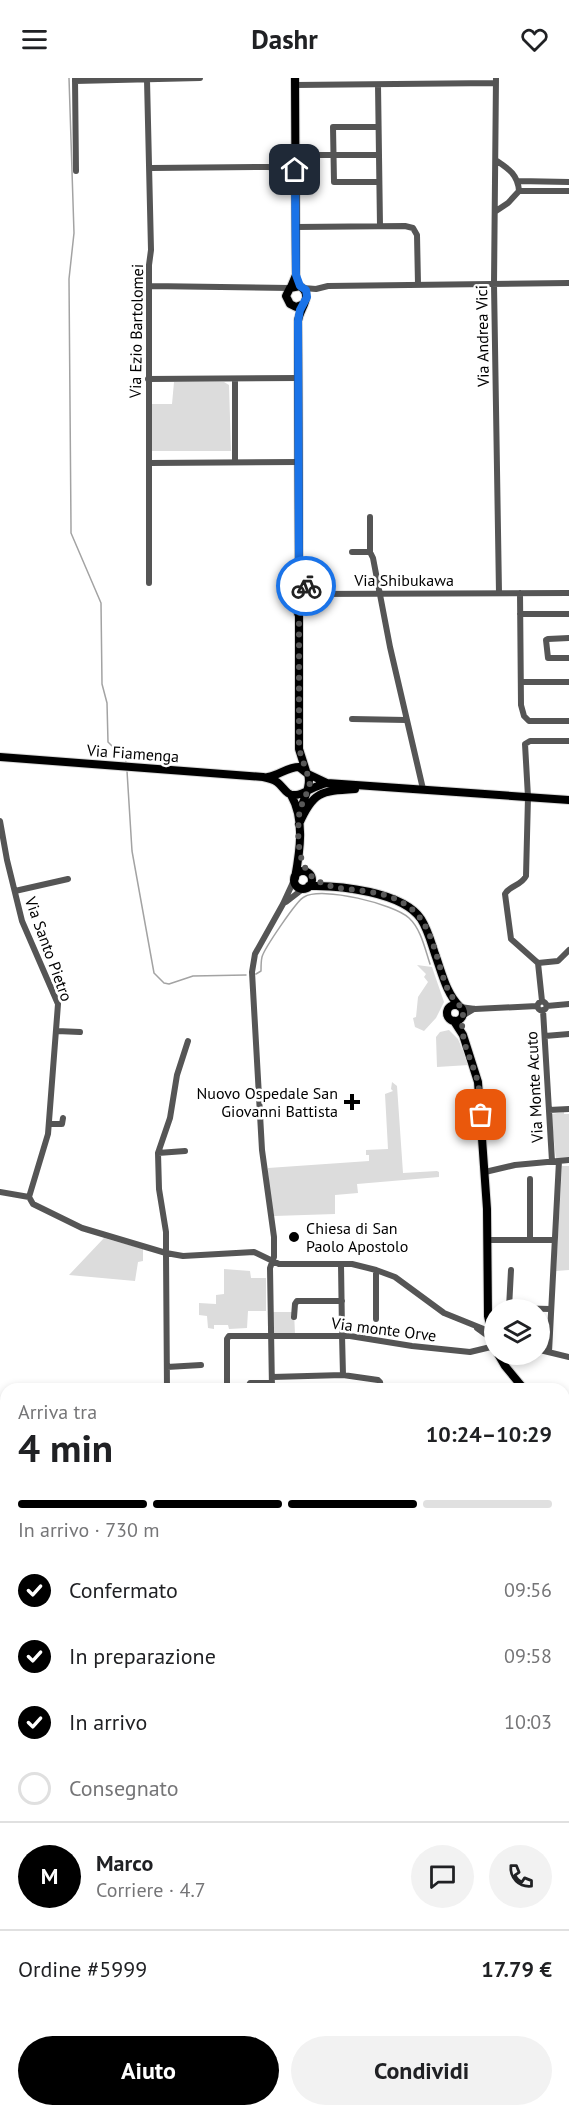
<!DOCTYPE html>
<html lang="it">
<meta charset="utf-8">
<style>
:root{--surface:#fff;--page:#f2f2f2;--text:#202124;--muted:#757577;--line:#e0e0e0;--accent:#000}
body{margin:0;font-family:"PT Sans",sans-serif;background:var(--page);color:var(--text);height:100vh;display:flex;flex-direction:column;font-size:22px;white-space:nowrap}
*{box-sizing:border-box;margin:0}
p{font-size:20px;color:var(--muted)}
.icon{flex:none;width:33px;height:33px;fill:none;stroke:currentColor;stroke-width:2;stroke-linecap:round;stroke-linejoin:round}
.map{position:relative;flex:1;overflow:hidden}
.drawer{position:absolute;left:0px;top:1305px;width:570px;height:734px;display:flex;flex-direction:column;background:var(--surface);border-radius:18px 18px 0 0;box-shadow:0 3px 9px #0003}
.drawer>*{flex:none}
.fabs{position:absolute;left:484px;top:1221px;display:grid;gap:12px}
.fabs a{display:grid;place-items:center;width:66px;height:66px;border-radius:50%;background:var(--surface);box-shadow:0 3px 9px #0003;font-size:30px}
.pin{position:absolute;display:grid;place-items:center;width:51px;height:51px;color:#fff;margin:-26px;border-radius:12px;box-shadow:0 3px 9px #0006}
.courier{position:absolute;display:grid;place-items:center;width:60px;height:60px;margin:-30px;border:4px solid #1a73e8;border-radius:50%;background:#fff;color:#222;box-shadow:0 2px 8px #0007}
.head em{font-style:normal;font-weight:700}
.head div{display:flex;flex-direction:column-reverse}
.head{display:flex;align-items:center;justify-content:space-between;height:102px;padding:0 18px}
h1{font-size:39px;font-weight:700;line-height:45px}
.bar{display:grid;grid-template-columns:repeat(4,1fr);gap:9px 6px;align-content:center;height:72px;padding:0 18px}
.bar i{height:8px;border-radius:4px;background:var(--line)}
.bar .on{background:var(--accent)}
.bar p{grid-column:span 4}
.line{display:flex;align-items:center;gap:15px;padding:0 18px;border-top:2px solid var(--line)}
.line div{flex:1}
.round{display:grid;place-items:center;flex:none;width:63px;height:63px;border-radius:32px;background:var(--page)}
ol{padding:0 18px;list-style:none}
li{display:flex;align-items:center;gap:18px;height:66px}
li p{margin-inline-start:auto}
li .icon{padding:6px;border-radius:50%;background:var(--accent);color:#fff;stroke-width:4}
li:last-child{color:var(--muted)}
li i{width:33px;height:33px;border:3px solid var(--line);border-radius:50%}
.button{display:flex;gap:12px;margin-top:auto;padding:12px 18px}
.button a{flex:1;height:69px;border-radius:36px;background:var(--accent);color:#fff;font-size:24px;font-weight:700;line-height:69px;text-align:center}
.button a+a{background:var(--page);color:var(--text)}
header{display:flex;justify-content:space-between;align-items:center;height:78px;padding:0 18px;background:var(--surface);font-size:27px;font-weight:700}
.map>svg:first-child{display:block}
</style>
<header><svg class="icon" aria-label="menu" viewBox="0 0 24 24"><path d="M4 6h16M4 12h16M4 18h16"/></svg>Dashr<svg class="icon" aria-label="heart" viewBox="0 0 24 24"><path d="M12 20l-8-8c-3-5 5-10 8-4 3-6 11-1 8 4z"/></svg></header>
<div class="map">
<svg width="569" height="2038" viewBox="0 0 569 2038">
<rect width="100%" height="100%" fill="#fff"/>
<path fill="#dcdcdc" d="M174 304H224L229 307 231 373H152L151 326H172Z
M417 887 432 889 444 924 436 940 424 953 415 949 413 940 416 939 418 919 428 904 424 899 426 896Z
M449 952 458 961 469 987 437 989 436 959 440 954Z
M392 1004 397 1008 403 1095 437 1093 439 1094V1099L357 1106 358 1115 335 1117V1136L274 1138 269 1112 268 1090 369 1083V1077H366V1072L388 1071 385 1016 393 1013 391 1011Z
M564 1034V1036H569V1080L556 1081 551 1036Z
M562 1088H569V1192L556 1193Z
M104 1160 143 1171V1183L138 1184 135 1203 69 1197Z
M224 1191 250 1193 251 1200H266V1233H248L247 1250 229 1251 228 1247H214V1251L208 1250 207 1238 199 1237V1225L216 1226V1217L224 1216Z
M272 1234H294L295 1256 272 1255Z
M266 2032 350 2033 351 2038 232 2037Z"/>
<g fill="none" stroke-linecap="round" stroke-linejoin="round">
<path stroke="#a3a3a3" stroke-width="1.5" d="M69 0 74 155 69 201 71 449V455L101 525 102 606 107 625 108 664 126 682V685
M127 693 132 773 154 895 164 905 169 906 193 898 246 897
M256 896 261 893C261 888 261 883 262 879 264 871 297 822 304 819 322 808 394 826 409 840 421 851 425 871 430 886"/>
<path stroke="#a3a3a3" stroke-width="7" d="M564 1346 569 1343
M0 1660 6 1658"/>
<g stroke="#dbdbdb" stroke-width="10">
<path id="major" d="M291 209 296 197 295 0
M302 506 299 495 298 243C300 229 314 218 300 208L290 210 286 218 290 226 296 229 304 226
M288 517a11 11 0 1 1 22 0a11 11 0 1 1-22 0Z
M295 527 299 538V671L306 693
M0 679 263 699C268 700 273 701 277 704 284 709 286 718 296 717 303 717 315 707 327 705L569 722
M268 699C279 697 288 689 299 689L308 696 327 705
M291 717C305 741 300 773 295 800
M299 737C302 723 312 709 308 696
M299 746C313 714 320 713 355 711
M294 802a9 9 0 1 1 18 0a9 9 0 1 1-18 0Z
M309 808C339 807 403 814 421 841 428 852 431 864 435 876 442 895 446 915 460 929
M447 935a8 8 0 1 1 16 0a8 8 0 1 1-16 0Z
M454 943 463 957 478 1004 487 1131 488 1238 495 1269
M498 1276 505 1288 524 1311
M564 1326 569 1323
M564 1360 569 1366
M567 1605 566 1548 569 1499
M566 1617 569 1624
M0 1737 6 1736"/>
</g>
<path stroke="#555" stroke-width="6" d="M496 0 494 206 499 515
M75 1 76 93
M147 2 151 172 149 187V505
M75 3 200 0
M295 7 496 5
M378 7 380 148
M378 49H333L334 104H379
M295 77H379
M151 90 268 89 295 92
M518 103 569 104
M519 113H569
M496 133 508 125 519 113C518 97 509 91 497 83
M296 149 405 148 413 150 417 157 418 206
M150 208 290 210
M303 210 316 211 328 208 569 205
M148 301 298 300
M235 301V384
M150 385 299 384
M370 439V474L373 480 390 569 423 711
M352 474H370
M520 515 521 627 524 638 529 643H569
M310 516 569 515
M520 536H569
M569 560 548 561 546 562 548 580H569
M522 604H569
M352 641 406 642
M0 743 7 782 22 843 58 926 48 1056 29 1119 33 1126 82 1150 166 1175 167 1311
M15 813 68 801
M286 824 304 810
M538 885 558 883 569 872
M542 923 538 885 511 861 505 816C510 807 521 808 526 798L528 719 525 666 530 663H569
M537.5 928a4.5 4.5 0 1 1 9 0a4.5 4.5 0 1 1-9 0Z
M547 928 569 926
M460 929 475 931 537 928
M543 932 552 1083
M462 938 474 931
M57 953 80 954
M545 958 569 956
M188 963 177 997 170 1040 158 1075 159 1111 166 1154V1175L183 1178 254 1174 279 1186H352L376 1192 395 1199 444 1235 491 1254
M549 1032 569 1031
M49 1046H62L63 1040
M158 1075 185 1073
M485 1094 515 1087 569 1082
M0 1114 29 1119
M488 1162H554
M530 1162V1101
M341 1186 342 1253
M376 1192V1241
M511 1192 509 1230 550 1231
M294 1239 295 1226 297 1223H342
M477 1250 495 1263
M540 1272 569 1279
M549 1274 559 1083
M167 1289 201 1287
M343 1297 378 1302 380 1304 381 1311
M272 1299 343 1297 342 1257
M227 1311V1261L229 1258H350L412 1268 470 1274 495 1268
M247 1311 250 1305H272
M272 1311 270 1190 274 1179V1159L262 1072 252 894 255 876 283 826 295 800
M428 1311 431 1309H463
M0 1514 6 1517
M0 1619 6 1621
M564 1625 569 1631
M0 1638 6 1636
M564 1701 569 1699
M564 1723 569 1720
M564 1761 569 1759
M564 1820 569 1817
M0 1862 6 1876
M564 1864 569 1862
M0 1922 6 1935
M0 1972 6 1970
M564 1978 569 1969
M564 2028 569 2027
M157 2032 159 2038
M185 2032 187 2036
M220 2032 223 2038
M355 2032 357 2038
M454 2032 455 2038
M473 2032 474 2038
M76 2038 90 2032
M116 2038 117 2032
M529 2038 548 2032"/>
<use href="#major" stroke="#000" stroke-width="8"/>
</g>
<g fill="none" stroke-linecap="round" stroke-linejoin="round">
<path stroke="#595959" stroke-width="6" stroke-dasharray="0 10.8" d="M306 508 310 513V520L302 527 299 538V671L310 704C308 716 300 726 299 738 290 845 366 789 414 833 434 852 437 887 448 912 451 920 462 927 463 935 463 942 461 950 463 957 465 972 473 986 477 1001 480 1012 480 1025 481 1037"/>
<path stroke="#1a73e8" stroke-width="8" d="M295 92 296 197 300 208 306 212 307 219 300 232 298 243 299 495 302 506 306 508"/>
</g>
<g fill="#000" stroke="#fff" stroke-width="2">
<path d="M349 1015h6v6h6v6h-6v6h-6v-6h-6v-6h6z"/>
<circle cx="294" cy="1159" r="6"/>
</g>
<g text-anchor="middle" stroke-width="5" stroke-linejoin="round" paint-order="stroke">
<g font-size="16" fill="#000" stroke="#fff">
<text transform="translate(136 253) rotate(-89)" y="6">Via Ezio Bartolomei</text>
<text transform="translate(482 258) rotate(-91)" y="6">Via Andrea Vici</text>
<text x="404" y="508">Via Shibukawa</text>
<text transform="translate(133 675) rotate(4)" y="6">Via Fiamenga</text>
<text transform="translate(49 871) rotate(70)" y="6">Via Santo Pietro</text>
<text transform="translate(534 1009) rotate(-93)" y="6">Via Monte Acuto</text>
<text transform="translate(384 1251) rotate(7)" y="6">Via monte Orve</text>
</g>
<g font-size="16" fill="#000" stroke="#fff" text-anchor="end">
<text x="338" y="1021">Nuovo Ospedale San<tspan x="338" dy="18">Giovanni Battista</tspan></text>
<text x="306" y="1156" text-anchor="start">Chiesa di San<tspan x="306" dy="18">Paolo Apostolo</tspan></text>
</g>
</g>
</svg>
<div class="fabs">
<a><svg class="icon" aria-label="layers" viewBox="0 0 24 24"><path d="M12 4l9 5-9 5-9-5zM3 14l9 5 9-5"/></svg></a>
</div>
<div class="pin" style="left:481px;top:1037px;background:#ea580c"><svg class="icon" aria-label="bag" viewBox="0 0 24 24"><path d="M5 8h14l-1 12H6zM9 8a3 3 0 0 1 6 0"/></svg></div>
<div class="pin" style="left:295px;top:92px;background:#1f2937"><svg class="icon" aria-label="home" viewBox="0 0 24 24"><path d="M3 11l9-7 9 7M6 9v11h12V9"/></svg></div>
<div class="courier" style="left:306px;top:508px"><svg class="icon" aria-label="bike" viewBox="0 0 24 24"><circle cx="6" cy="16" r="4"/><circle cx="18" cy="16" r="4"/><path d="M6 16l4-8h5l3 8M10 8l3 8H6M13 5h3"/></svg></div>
<section class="drawer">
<div class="head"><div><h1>4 min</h1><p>Arriva tra</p></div><em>10:24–10:29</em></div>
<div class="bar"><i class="on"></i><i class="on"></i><i class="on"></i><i></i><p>In arrivo · 730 m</p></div>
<ol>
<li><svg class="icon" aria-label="check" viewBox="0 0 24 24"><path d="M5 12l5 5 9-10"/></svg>Confermato<p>09:56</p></li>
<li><svg class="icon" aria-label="check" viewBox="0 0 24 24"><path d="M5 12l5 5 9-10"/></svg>In preparazione<p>09:58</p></li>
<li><svg class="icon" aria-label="check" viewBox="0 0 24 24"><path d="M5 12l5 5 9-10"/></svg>In arrivo<p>10:03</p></li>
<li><i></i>Consegnato</li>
</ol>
<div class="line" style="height:108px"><b class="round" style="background:var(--accent);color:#fff">M</b><div><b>Marco</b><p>Corriere · 4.7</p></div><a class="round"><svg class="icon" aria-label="chat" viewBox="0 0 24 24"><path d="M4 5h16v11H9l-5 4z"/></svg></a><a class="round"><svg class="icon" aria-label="phone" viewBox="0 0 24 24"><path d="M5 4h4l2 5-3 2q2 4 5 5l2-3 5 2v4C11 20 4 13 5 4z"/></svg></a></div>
<div class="line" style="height:78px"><div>Ordine #5999</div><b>17.79 €</b></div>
<div class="button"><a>Aiuto</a><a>Condividi</a></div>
</section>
</div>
